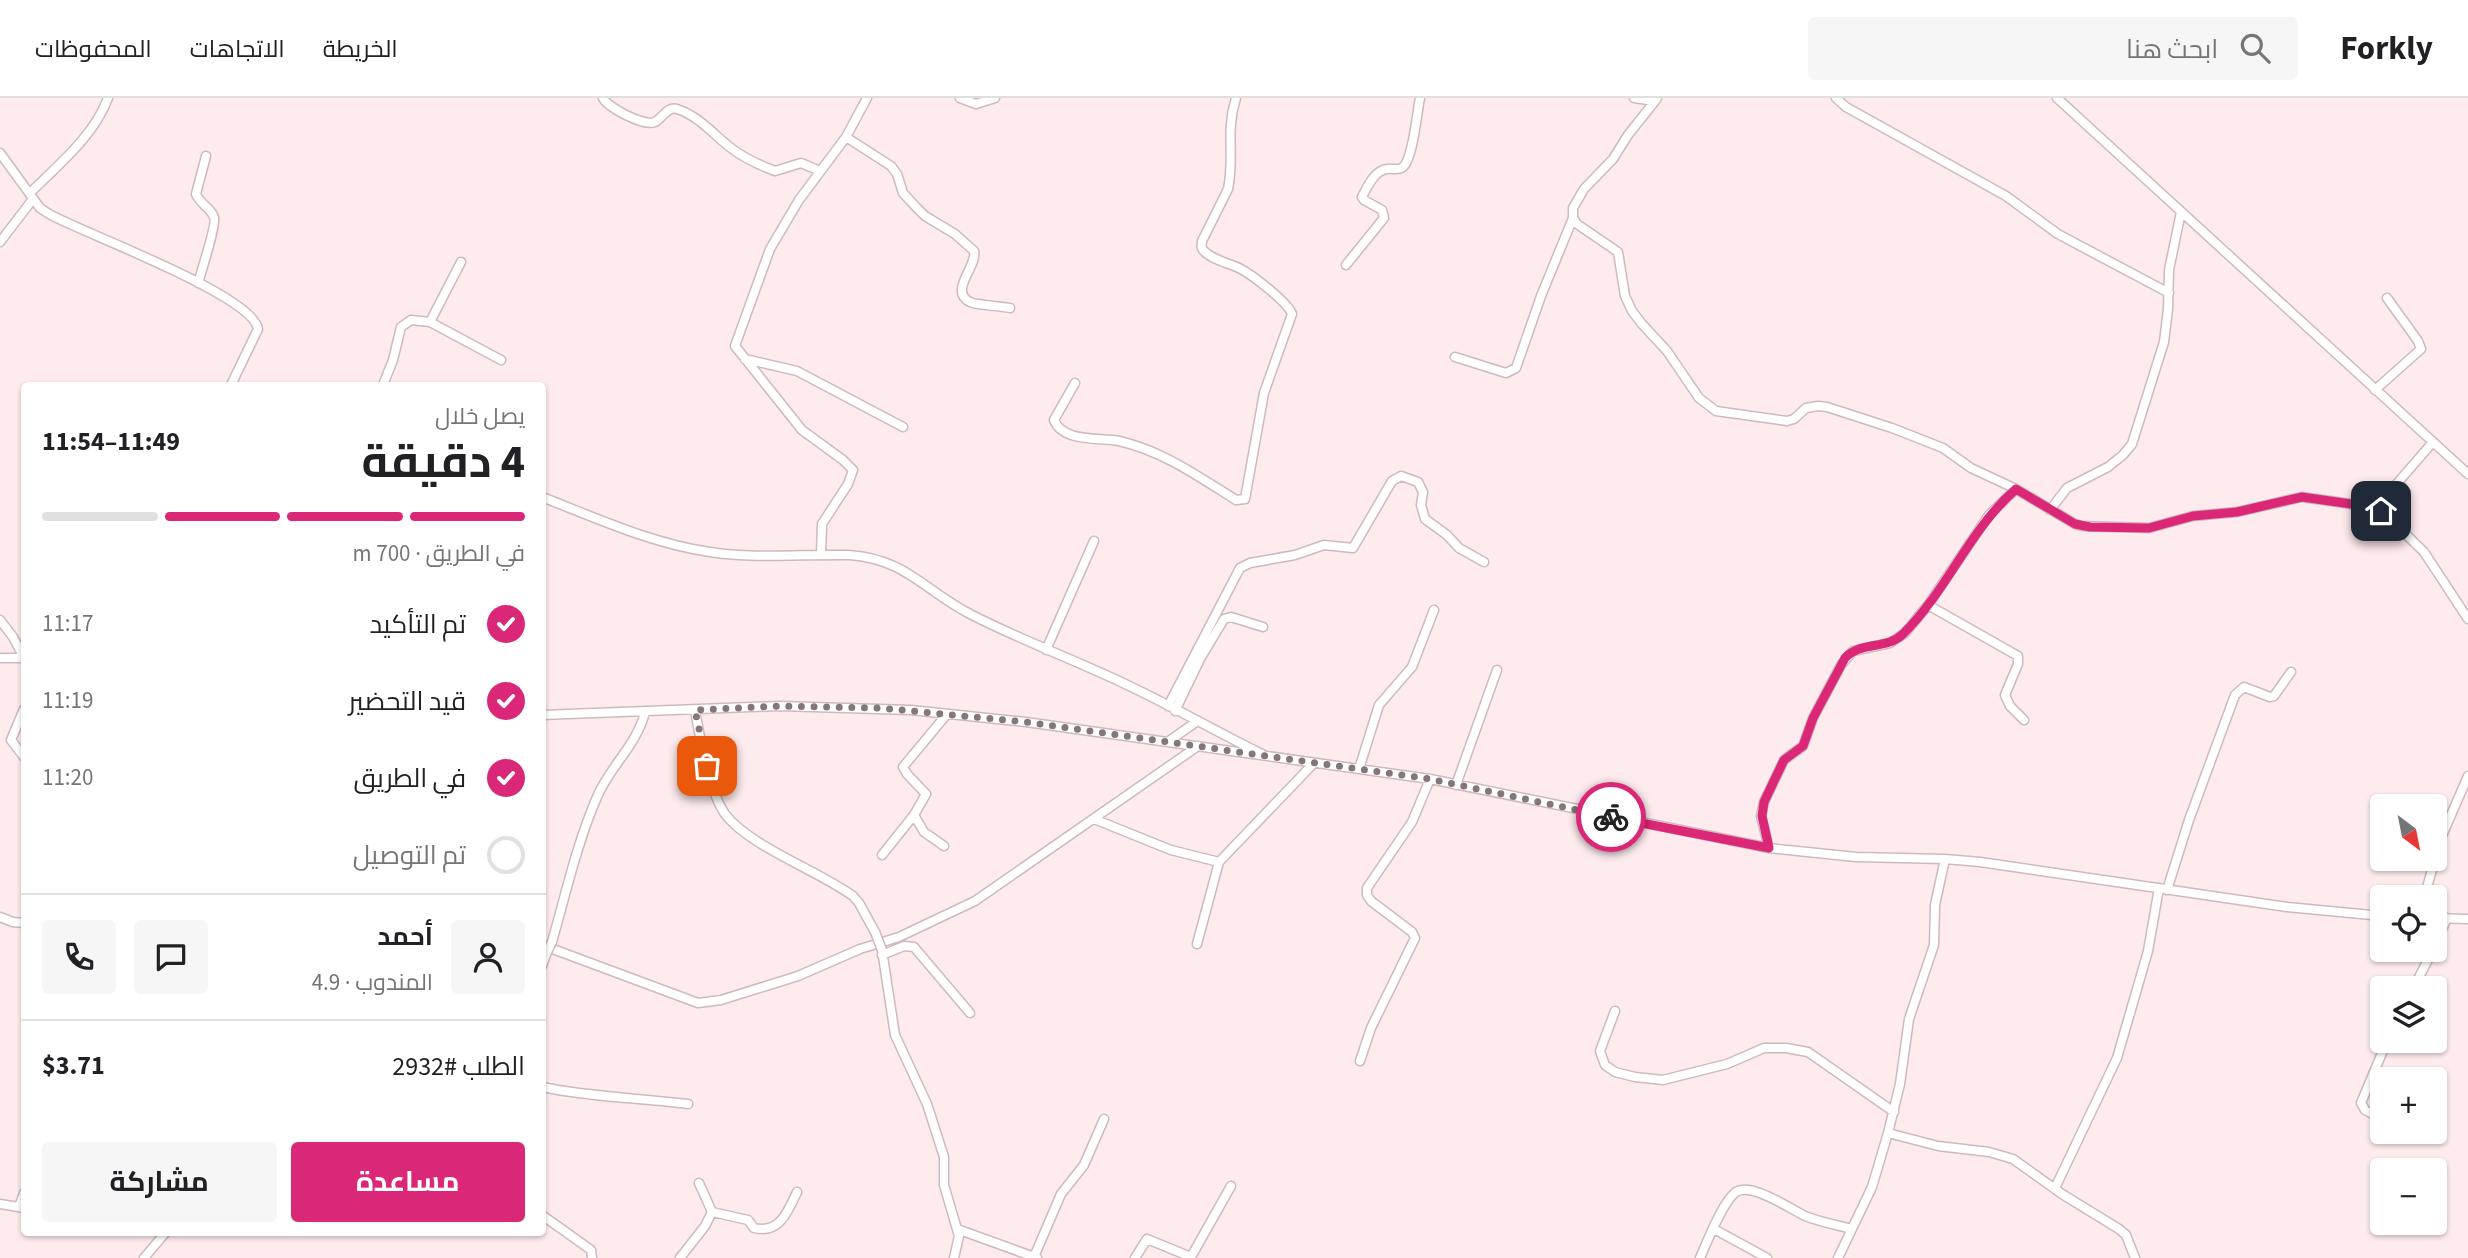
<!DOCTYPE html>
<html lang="ar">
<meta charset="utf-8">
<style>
:root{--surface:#fff;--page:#f6f6f6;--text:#202124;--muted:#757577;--line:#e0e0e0;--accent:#db2777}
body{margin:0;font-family:"Source Sans 3",Cairo,sans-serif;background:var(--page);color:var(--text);direction:rtl;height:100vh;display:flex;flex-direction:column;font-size:26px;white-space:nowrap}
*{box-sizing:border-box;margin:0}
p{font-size:23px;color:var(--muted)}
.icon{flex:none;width:38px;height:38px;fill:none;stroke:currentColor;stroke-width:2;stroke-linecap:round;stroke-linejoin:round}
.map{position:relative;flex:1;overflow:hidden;direction:ltr}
.side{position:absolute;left:21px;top:284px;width:525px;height:854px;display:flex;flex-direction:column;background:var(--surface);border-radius:7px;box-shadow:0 2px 5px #0004;direction:rtl}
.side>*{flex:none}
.needle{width:46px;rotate:148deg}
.fabs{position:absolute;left:2370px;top:696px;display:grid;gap:14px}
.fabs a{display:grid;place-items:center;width:77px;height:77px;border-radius:7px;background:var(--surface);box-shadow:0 2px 5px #0004;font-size:35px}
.pin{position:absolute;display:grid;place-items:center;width:60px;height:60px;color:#fff;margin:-30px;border-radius:14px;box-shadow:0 4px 10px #0006}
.courier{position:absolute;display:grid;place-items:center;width:70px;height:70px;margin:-35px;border:5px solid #db2777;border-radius:50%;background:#fff;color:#222;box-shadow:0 2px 9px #0007}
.overview em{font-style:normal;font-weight:700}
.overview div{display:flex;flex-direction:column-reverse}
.overview{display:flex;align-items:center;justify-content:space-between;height:119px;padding:0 21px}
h1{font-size:46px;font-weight:700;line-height:52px}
.bar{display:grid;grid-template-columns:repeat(4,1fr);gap:10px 7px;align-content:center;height:84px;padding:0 21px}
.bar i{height:9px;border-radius:5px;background:var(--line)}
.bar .selected{background:var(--accent)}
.bar p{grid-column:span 4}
.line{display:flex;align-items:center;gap:18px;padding:0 21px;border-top:2px solid var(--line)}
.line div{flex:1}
.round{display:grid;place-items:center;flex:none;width:74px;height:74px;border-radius:7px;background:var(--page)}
ol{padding:0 21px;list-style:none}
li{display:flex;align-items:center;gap:21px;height:77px}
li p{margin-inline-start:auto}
li .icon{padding:7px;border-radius:50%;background:var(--accent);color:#fff;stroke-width:4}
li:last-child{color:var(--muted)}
li i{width:38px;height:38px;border:4px solid var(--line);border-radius:50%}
.primary-button{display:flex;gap:14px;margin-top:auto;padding:14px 21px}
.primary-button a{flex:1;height:80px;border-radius:7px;background:var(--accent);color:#fff;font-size:28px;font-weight:700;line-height:80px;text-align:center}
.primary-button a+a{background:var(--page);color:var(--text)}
header{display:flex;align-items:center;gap:42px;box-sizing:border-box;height:98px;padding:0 35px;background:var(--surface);border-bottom:2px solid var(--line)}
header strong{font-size:33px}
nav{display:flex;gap:38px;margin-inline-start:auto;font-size:24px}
.search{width:490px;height:63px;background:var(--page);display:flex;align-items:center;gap:18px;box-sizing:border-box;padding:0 24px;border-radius:7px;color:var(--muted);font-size:26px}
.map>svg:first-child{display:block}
</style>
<header>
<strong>Forkly</strong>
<div class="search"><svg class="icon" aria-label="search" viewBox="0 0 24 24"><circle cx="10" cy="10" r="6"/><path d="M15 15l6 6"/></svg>ابحث هنا</div>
<nav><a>الخريطة</a><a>الاتجاهات</a><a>المحفوظات</a></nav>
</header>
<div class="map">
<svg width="2468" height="1160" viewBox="0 0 2468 1160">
<rect width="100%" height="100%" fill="#feebee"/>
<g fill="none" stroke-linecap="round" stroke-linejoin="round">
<g stroke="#d0b9bd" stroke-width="11">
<path id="minor" d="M603 0C607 9 644 29 655 24 663 20 667 8 677 11 699 18 714 37 731 50 744 60 759 67 775 73L801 65 820 73
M960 0 976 6 995 0
M1634 0 1655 3 1657 0
M1836 0 1846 9 2006 98 2058 136 2169 195
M2057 0 2468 376
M1655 3 1628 37 1613 61 1584 91 1573 110V120L1577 126 1618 154 1625 198 1632 213 1642 226 1667 253 1699 300 1716 313 1787 323 1794 321 1806 310 1818 308 1827 309 1892 330 1943 350 1971 370 2016 391 2075 426 2082 428 2149 430 2193 418 2237 414 2302 399 2379 410
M846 39 891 68 897 76 903 95 916 109 925 118 955 136 974 153C978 168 948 193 970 204 975 207 1001 208 1010 210
M0 55 40 110 49 116C83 135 253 197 258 231L231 287
M30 95C58 67 94 38 108 0
M0 144 33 101
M1346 167 1384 120 1382 112 1364 102 1362 99C1367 89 1375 72 1387 71 1392 70 1398 73 1403 69 1413 61 1417 14 1420 0
M198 185C201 175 217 125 214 119 210 109 200 106 196 96L206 58
M430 224 461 164
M1455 259 1506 275 1516 270 1541 198 1573 120
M745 261 797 273 903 329
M1075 285 1054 322C1063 345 1100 339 1119 343 1163 353 1199 379 1236 402L1245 401 1264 295 1292 216C1288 204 1251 176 1239 170 1229 165 1212 162 1204 153 1200 149 1202 148 1202 143L1228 91C1235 59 1225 34 1236 0
M383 287 393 262 401 229 411 222 430 224 501 262
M2375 292 2421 251 2418 243 2387 200
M2433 344 2380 405 2379 410 2424 454 2468 521
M542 399C596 420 653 446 710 454 756 461 803 456 849 457 907 461 924 493 972 517 1013 538 1057 555 1099 574 1155 598 1207 629 1262 656
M2050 412 2067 390 2108 369 2123 357 2132 346 2164 244 2168 211 2169 172 2181 114
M821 456 822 426 848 386 853 372 843 362 802 332 735 248 770 151 799 102 846 39 867 0
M1928 507 2018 558V566L2005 597 2010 608 2024 622
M0 522 13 539 24 560
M1046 552 1094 443
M0 560H24
M1168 608 1240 470 1250 465 1295 457 1324 447 1353 450 1392 383 1401 378 1418 384 1423 394 1421 407 1425 421 1447 437 1459 450 1484 464
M24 611 11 642 24 659
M695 612C700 640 709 693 725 716 749 748 819 773 853 798L859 805 875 834
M1175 613 1200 561 1224 521 1231 519 1263 529
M542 617 780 608 911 612 1026 624 1430 681 1769 750 1856 759 1945 761 1980 764 2287 809 2382 818
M1169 643 1196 624
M1359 671 1379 607 1412 569 1434 512
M1456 687 1497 572
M914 717 924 734 944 748
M1094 721 1171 752 1219 764 1314 665
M1769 750 1761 718 1764 704 1784 662 1803 648 1813 620 1841 567 1853 553 1890 545 1905 535 1928 507 1989 417 2016 391
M882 757 914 717 926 696 907 676 903 669 947 616
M2167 792 2189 722 2235 597 2244 589 2270 599 2274 598 2291 574
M2424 800 2441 740 2468 678
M0 819 13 824 24 825
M2434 820 2468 821
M552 844C566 795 577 745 597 699 610 668 637 647 645 614
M1197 846 1219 764
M542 847 698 905 721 902 798 878 860 851 899 839 975 803 1198 648
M2434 850 2447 820
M882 852 895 937 927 1006 944 1059V1087L959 1138 954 1160
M882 857 904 848 914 849 970 915
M542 868 547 854
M2413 891 2433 852
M1615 913 1600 953 1605 967 1615 974 1635 979 1663 982 1727 966 1764 950H1786L1808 954 1894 1014
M1360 963 1371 930 1415 840 1412 834 1371 803 1367 797V790L1412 724 1430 681
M542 989C590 999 639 1000 688 1006
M2382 1021 2365 1012 2361 1005 2387 943
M1888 1035 1938 1048 1989 1054 2013 1061 2062 1096 2119 1131 2126 1137 2135 1160
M2055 1090 2117 960 2148 853 2159 790
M0 1106 24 1110
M19 1109 24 1095
M712 1114 748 1122 754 1130C779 1136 788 1114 797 1094
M542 1117 591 1152 592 1160
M957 1131 1037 1160
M1714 1131 1767 1160
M1034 1159 1061 1096 1084 1067 1104 1021
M144 1160 166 1134
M680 1160 705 1128 712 1114 699 1085
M1135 1160 1147 1141 1191 1159 1231 1088
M1700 1160C1707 1144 1723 1103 1736 1094 1752 1084 1790 1111 1805 1118 1820 1124 1837 1127 1852 1131
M1838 1160 1872 1089 1888 1035 1900 986 1909 921 1934 847 1935 807 1945 761"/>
</g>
<use href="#minor" stroke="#fff" stroke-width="8"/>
<g stroke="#d0b9bd" stroke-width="11" stroke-linecap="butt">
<path id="minor-bridge" d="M875 834 882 852
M547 854 552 844"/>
</g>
<use href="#minor-bridge" stroke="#fff" stroke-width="8"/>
</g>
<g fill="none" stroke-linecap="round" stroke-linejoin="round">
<path stroke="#84777a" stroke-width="7" stroke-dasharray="0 12.6" d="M707 668 695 612 780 608 880 610 1026 624 1430 681 1611 719"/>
<path stroke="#db2777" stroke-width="9" d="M1611 719 1769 750 1762 718 1764 704 1784 662 1803 648 1813 620 1845 560C1860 543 1887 552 1903 536 1947 493 1969 432 2016 391L2075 426 2090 429 2149 430 2193 418 2237 414 2302 399 2379 410 2381 413"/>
</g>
</svg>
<div class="fabs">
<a><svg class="needle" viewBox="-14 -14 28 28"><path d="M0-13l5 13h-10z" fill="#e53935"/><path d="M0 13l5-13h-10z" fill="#757577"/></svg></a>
<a><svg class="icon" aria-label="locate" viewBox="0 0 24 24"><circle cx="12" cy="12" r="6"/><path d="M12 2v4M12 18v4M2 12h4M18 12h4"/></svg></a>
<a><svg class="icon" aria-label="layers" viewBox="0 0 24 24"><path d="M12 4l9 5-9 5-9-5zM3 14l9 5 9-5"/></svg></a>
<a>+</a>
<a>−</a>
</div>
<div class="pin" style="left:707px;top:668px;background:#ea580c"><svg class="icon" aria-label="bag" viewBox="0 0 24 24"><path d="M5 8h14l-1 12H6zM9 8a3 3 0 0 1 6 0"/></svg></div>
<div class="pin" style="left:2381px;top:413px;background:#1f2937"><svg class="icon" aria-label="home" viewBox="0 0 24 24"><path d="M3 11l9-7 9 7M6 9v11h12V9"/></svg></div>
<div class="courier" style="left:1611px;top:719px"><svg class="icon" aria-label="bike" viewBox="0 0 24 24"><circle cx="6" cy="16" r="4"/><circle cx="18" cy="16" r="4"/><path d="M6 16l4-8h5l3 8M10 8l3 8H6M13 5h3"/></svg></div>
<section class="side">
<div class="overview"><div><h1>4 دقيقة</h1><p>يصل خلال</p></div><em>11:49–11:54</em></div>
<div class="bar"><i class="selected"></i><i class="selected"></i><i class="selected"></i><i></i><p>في الطريق · 700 m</p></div>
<ol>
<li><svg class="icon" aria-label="check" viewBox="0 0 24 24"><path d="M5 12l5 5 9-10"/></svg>تم التأكيد<p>11:17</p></li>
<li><svg class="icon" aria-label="check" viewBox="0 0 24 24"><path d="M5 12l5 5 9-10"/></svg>قيد التحضير<p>11:19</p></li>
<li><svg class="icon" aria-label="check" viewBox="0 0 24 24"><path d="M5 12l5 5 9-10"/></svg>في الطريق<p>11:20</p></li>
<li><i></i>تم التوصيل</li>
</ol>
<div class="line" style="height:126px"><a class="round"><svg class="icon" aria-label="person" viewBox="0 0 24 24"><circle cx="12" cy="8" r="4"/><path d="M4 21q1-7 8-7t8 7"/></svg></a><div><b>أحمد</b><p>المندوب · 4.9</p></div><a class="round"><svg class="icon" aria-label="chat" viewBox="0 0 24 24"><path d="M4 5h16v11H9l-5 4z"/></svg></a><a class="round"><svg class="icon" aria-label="phone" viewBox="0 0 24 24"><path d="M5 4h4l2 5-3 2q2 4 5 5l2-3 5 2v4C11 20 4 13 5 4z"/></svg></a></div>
<div class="line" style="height:91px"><div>الطلب #2932</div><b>$3.71</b></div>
<div class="primary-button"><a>مساعدة</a><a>مشاركة</a></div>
</section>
</div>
